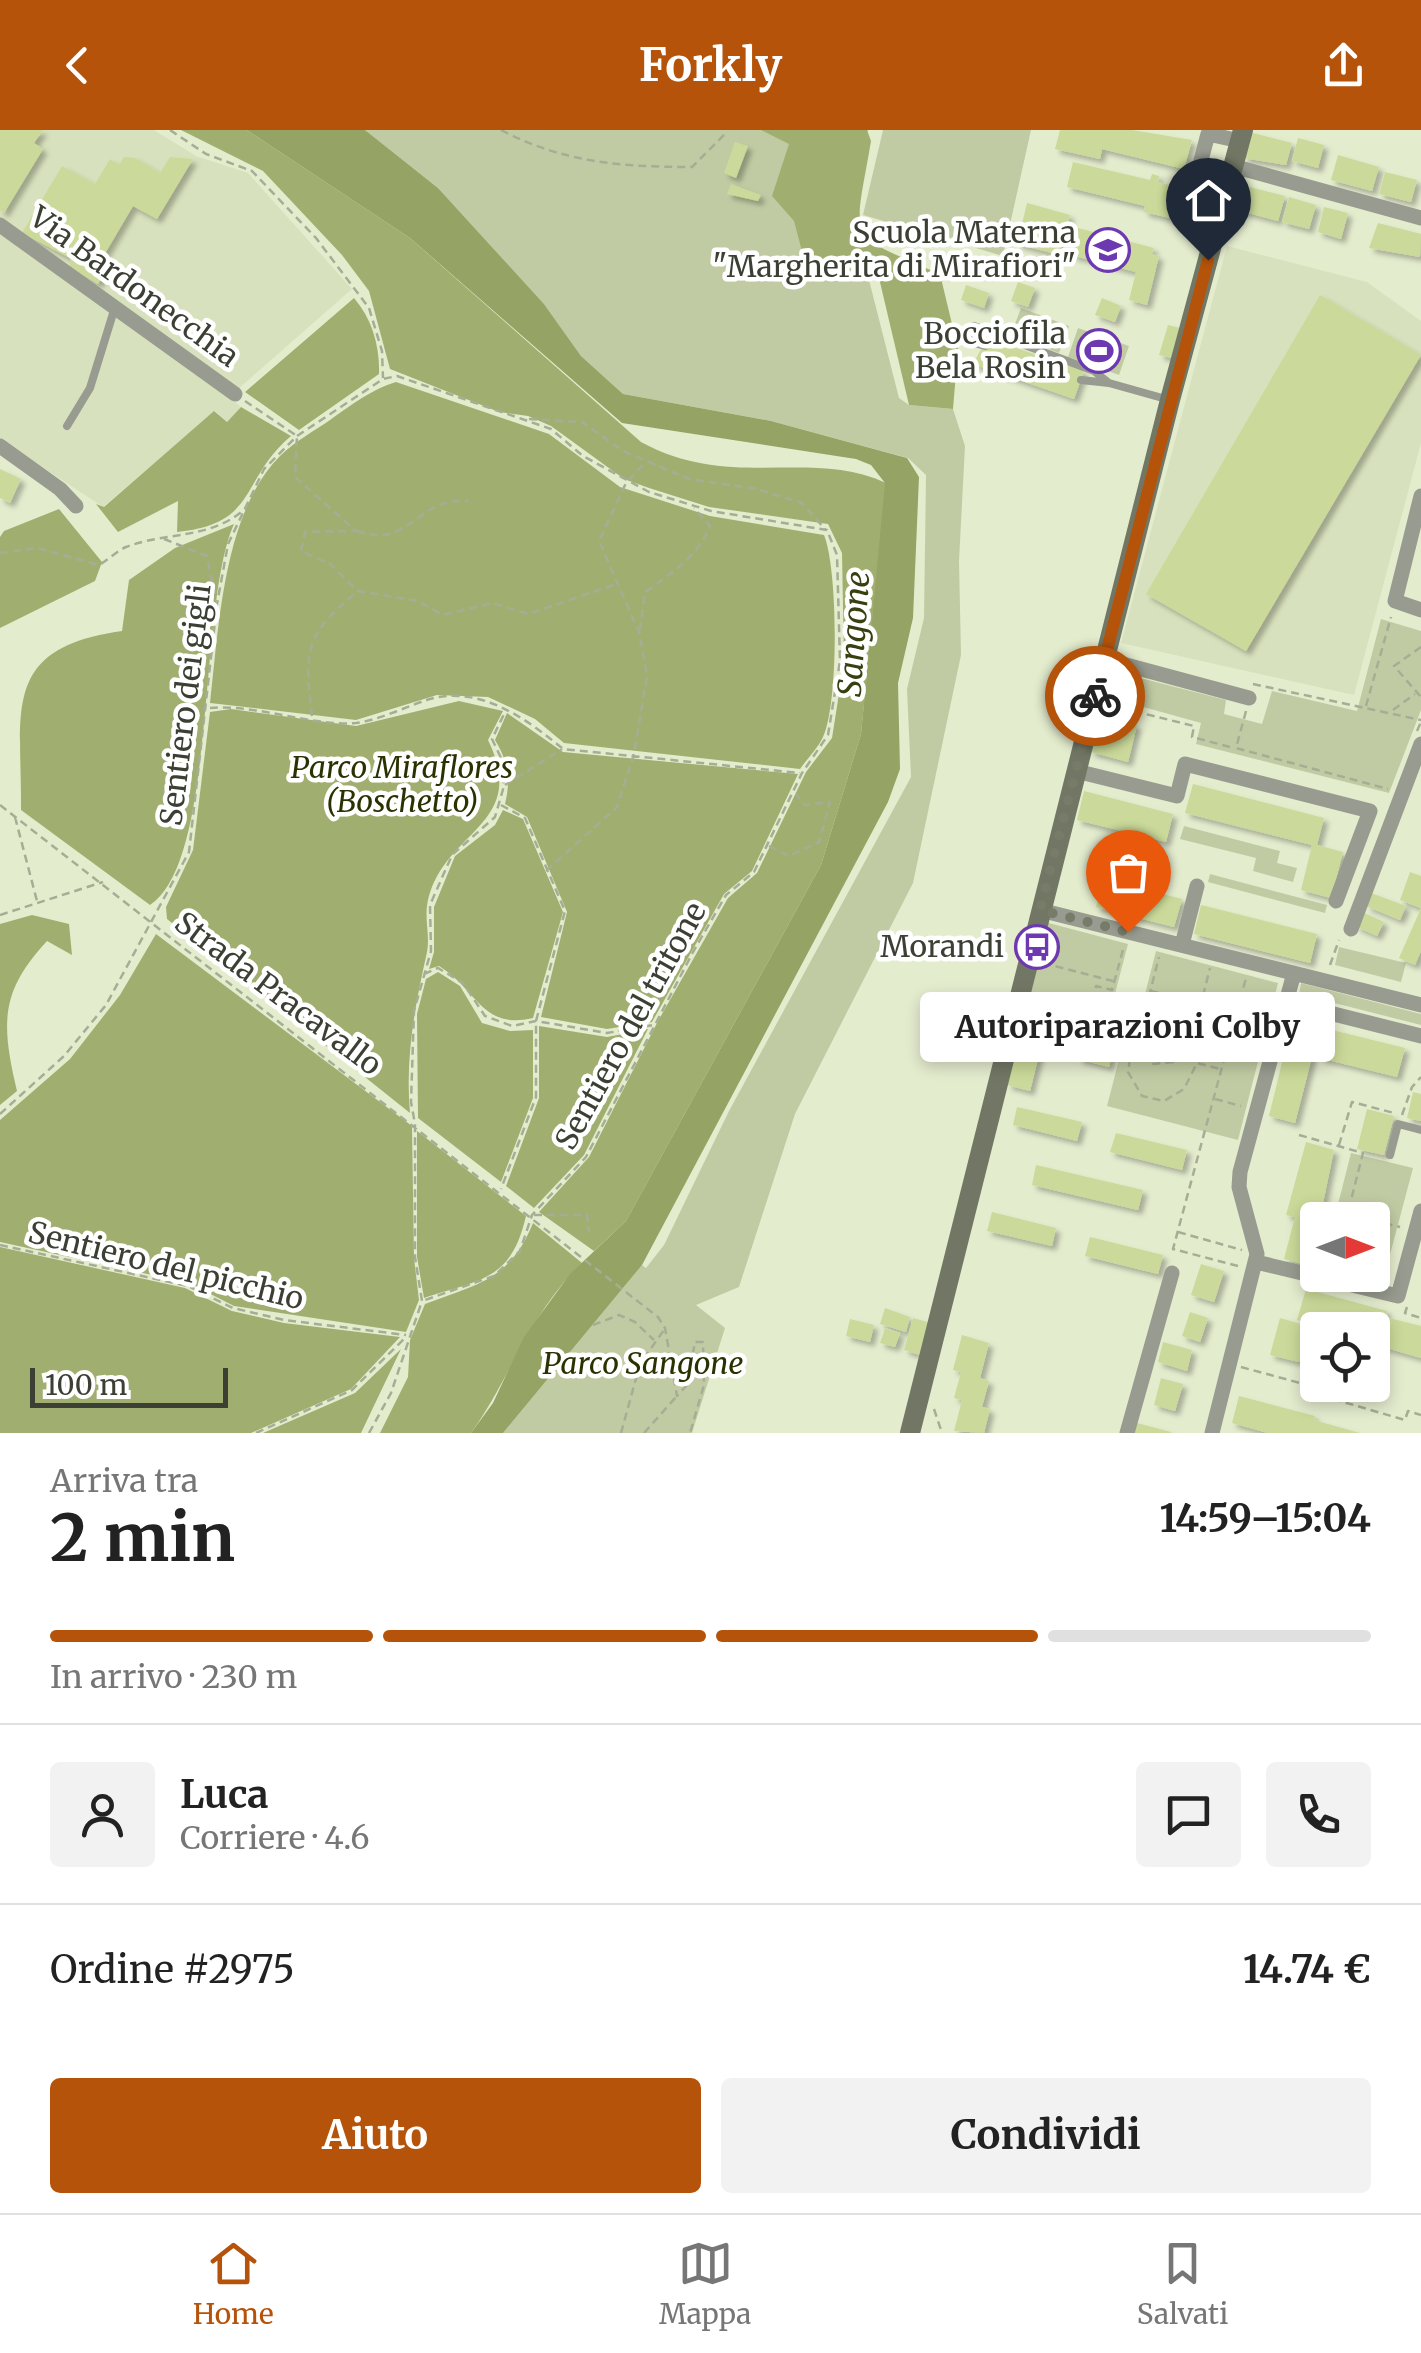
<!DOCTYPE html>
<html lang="it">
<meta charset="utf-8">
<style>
:root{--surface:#fff;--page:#f2f2f2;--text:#222;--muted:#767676;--line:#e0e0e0;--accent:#b45309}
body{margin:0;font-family:Merriweather,serif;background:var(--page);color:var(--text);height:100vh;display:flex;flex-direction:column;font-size:38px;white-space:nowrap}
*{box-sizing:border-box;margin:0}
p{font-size:32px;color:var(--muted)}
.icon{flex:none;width:55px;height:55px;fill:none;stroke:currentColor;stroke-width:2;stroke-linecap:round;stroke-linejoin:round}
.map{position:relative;height:1303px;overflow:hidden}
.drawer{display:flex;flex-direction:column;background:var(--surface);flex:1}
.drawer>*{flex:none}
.needle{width:65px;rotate:90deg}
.buttons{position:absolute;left:1300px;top:1072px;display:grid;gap:20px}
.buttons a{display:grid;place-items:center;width:90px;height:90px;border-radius:10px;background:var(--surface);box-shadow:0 5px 15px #0003;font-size:50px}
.scale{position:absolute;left:30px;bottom:25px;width:198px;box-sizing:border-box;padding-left:10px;border:5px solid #3c3f33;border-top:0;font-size:28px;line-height:35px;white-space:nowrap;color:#3c3f33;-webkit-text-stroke:8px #fff;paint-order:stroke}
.pin{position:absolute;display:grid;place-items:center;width:85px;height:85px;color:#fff;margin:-102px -42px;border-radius:50% 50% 50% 0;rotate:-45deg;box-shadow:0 0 10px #0007}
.pin .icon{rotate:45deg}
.courier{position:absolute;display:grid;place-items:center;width:100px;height:100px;margin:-50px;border:8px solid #b45309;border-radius:50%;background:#fff;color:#222;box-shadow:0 2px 12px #0007}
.bubble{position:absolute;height:70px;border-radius:10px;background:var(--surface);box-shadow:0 5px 15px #0003;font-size:32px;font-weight:700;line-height:70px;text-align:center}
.head em{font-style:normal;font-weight:700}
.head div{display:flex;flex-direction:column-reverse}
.head{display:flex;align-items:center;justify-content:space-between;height:170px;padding:0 50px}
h1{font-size:65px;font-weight:700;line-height:75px}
.bar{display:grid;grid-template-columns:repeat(4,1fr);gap:15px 10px;align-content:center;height:120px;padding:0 50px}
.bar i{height:12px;border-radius:8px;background:var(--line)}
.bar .on{background:var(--accent)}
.bar p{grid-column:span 4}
.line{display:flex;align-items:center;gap:25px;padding:0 50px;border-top:2px solid var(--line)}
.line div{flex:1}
.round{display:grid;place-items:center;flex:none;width:105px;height:105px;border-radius:10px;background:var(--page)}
.button{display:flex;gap:20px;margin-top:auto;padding:20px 50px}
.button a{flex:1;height:115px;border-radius:10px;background:var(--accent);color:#fff;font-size:40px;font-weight:700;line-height:115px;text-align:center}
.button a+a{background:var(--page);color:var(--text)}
header{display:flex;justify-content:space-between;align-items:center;height:130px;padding:0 50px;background:var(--accent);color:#fff;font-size:45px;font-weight:700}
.tab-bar{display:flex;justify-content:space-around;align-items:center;height:140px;border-top:2px solid var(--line);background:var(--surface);font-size:28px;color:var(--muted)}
.tab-bar a{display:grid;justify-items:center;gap:5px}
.tab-bar .on{color:var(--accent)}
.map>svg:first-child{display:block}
</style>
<header><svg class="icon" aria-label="back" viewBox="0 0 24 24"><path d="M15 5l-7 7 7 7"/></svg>Forkly<svg class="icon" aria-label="share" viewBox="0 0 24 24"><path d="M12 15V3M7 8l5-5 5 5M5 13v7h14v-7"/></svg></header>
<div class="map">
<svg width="1421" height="1303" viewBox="0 0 1421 1303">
<defs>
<filter id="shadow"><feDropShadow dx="4.5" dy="4.5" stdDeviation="2.5" flood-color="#0004"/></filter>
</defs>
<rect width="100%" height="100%" fill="#e4ecce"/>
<path fill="#d8e1bd" d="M0 0H154L196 26 248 43 352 159 229 267 241 277 227 292 215 281 103 377 0 309Z
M1227 116 1367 152 1421 191V313L1354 565 1121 513Z"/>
<path fill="#c1cba3" d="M365 0H868L853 87 899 268 909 275 953 279 965 316 959 431 961 525 913 753 795 984 739 1157 696 1175 725 1198 692 1303H503L642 1135 646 1138 664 1115 729 981 911 647 907 559 924 488 926 345 908 328 771 291 623 264 581 226 544 174 438 58Z
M883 0H1031L1003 126 863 85Z
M1021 178 1069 196 1059 223 1011 205Z
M1078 198 1129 216 1119 245 1068 227Z
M1381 489 1421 501V580L1389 663 1196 614 1201 593 1111 568 1117 542 1226 570 1224 584 1262 594 1272 561 1357 581Z
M1184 696 1280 721 1277 733 1297 738 1293 752 1253 741 1256 728 1180 709Z
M1210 744 1327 775 1325 783 1208 752Z
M1045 792 1128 814 1107 894 1024 872Z
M1339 817 1406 833 1401 852 1335 835Z
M1156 821 1278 853 1238 1010 1107 976 1123 914 1132 915Z
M1301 853 1421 884V895L1299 864Z
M1351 1023 1413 1038 1383 1151 1358 1145H1372V1090H1334Z"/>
<path fill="#a0af70" d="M181 0H247L410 108 641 312C730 361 810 318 886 353L861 604 821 735 626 1091 594 1121 539 1082 589 1027 658 891 728 768 757 743 806 642 832 608 844 532 842 423 828 394 709 377 649 358 624 349 551 296 528 286 499 282 390 239 369 161 342 125 263 41Z
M761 0H867L871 11C854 113 843 102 940 144L958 219 953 279 909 275 879 148 852 133 804 129 794 91 772 66 789 14Z
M354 168C372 189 380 216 379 244L299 300 245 262Z
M396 252 549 304 620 357 710 386 824 405C838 439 839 572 823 607 818 618 807 629 800 639L564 613 535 589 488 567 437 565 356 590 210 573C219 497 223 383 280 326 294 312 314 301 330 290 351 275 372 259 396 252Z
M241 277 291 306C239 350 259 394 177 402L178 371 118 402 96 374 104 377 214 281 227 292Z
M59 379 102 432 95 451 0 498V407L4 401Z
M234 394C197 477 218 730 150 775L21 680C22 580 0 518 122 501L129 450 175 418Z
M459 571 503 581 488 610C531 698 439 700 427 776 425 791 430 807 427 822 415 876 405 927 410 983L167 789 166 777 193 720 210 582 231 579 356 596Z
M507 583 563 622 798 644 752 741 724 764 652 892 607 899 541 887 567 782 527 687 505 674C511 650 508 631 495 610Z
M503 680 523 689 563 782 533 888C481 900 478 860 439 836L429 839 434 822V777L455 726 495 695Z
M32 785 69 794 72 825 47 811C0 862 1 893 17 961L0 975V794Z
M156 804 412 996 414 1128 419 1170 406 1202 234 1176 189 1153 0 1112V990L70 929 120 865Z
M438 842 460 856 482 893 510 901 533 900V968L501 1052 418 988 417 884 426 849Z
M539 896 607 907 648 899 584 1025 534 1078 506 1056 539 968Z
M417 1001 526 1086C511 1151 481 1149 424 1168L417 1127Z
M533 1093 582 1133C531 1181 511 1247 471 1303H380L408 1247 410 1210 425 1174C478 1154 510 1150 533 1093Z
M0 1117 185 1158 232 1181 284 1193 400 1207 351 1259 251 1303H0Z
M401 1219 361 1303H263L355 1263Z"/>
<path fill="#95a365" d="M247 0H365L438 58 544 174 581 226 623 264 771 291 907 328 919 347 913 488 898 553 900 639 888 672 642 1135 503 1303H471L493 1273 524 1207 570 1144 626 1091 821 735 861 604 885 353 871 335 856 329 622 293 410 108Z"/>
<path fill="#cbda9a" filter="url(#shadow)" d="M0 0H43L34 13 43 19 4 83 0 80Z
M1060 0H1132L1192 10 1184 39 1102 19 1100 29 1055 19Z
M1249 2 1292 13 1286 35 1243 28Z
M1298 8 1324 15 1318 38 1292 31Z
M735 12 748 16 736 48 724 43Z
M1338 25 1379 37 1372 61 1331 50Z
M124 27 135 28 160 43 170 27 193 29 157 89 133 76 100 132 108 137 98 154 70 137V128L22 103 62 36 95 54 110 29 119 35Z
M1073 32 1150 50 1152 44 1159 46 1158 52 1185 59 1179 84 1171 82 1170 88 1144 82 1145 76 1067 57Z
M1385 42 1417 50 1411 72 1379 64Z
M731 54 761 65 758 71 727 64Z
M1238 54 1285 66 1278 91 1230 78Z
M1289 67 1316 75 1309 99 1282 92Z
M1027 73 1070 85 1060 125 1017 114Z
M1324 77 1348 83 1341 109 1318 102Z
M1378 93 1421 104 1420 127 1369 118Z
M1078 98 1154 118 1152 124 1159 126 1147 175 1129 170 1136 142 1071 125Z
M1018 152 1035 158 1028 177 1011 171Z
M966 155 989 163 984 178 961 170Z
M1320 165 1421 225 1246 521 1146 464Z
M1102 168 1121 176 1115 192 1095 185Z
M1168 195 1180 198 1172 228 1159 225Z
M987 208 1084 241 1074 269 973 234Z
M0 339 21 349 10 373 0 368Z
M1100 585 1137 595 1128 632 1091 622Z
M1193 654 1324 688 1317 715 1343 722 1331 768 1301 760 1312 715 1185 683Z
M1084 661 1173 684 1166 712 1077 690Z
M1410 742 1421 746V821L1415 835 1399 828 1421 778 1400 770Z
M1104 749 1182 769 1174 797 1096 777Z
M1371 763 1406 776 1400 790 1366 776Z
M1201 775 1317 804 1310 833 1194 804Z
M1362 782 1384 792 1377 806 1355 796Z
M1023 891 1046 897 1030 961 1007 955Z
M1328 899 1405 918 1397 947 1320 928Z
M1084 904 1115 912 1109 937 1078 929Z
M1286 916 1313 923 1295 993 1269 986Z
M1413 962 1421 964V991L1407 988Z
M1017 977 1082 992 1077 1011 1013 995Z
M1367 979 1394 986 1384 1025 1357 1019Z
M1116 1003 1187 1020 1182 1040 1110 1022Z
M1306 1012 1334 1020 1310 1136 1284 1129 1295 1087 1286 1085Z
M1036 1035 1143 1060 1138 1080 1032 1055Z
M992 1082 1056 1098 1052 1116 987 1101Z
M1090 1107 1163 1125 1158 1144 1085 1126Z
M1201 1134 1224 1141 1214 1172 1191 1165Z
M1306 1159 1387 1181 1385 1187 1421 1196V1228L1376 1215 1372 1200H1335L1297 1190Z
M885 1178 910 1187 906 1202 880 1194Z
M1190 1182 1208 1188 1200 1212 1182 1206Z
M913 1188 931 1193 923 1226 904 1220Z
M1280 1188 1308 1196 1299 1232 1270 1225Z
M850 1189 874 1195 870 1212 846 1206Z
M885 1198 900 1203 895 1217 880 1213Z
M962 1205 989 1213 980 1248 989 1251 982 1277 990 1279 984 1303 954 1301 962 1270 954 1268 961 1242 953 1240Z
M1163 1212 1192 1220 1187 1241 1158 1232Z
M1161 1248 1183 1254 1175 1281 1154 1275Z
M1239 1266 1315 1286 1314 1290 1360 1303H1268L1232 1293Z
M1133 1292 1171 1302V1303H1131Z"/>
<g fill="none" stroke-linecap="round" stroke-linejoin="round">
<path stroke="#a7ad95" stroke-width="2.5" stroke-dasharray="8 5" stroke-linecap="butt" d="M170 0 206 24 252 41 316 108 369 178 382 221 383 248
M501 0C564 33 623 37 692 37L725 4
M245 271 297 306 295 347 356 401 305 402 301 421 330 434 358 461
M529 289 582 292 623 321 689 349 757 359 802 373 825 399
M357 401C411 420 416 366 469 371
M164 409 207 426 216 471
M0 423 37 418 99 435C108 430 117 421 126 417 168 401 211 410 246 378
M640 500 645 462C671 444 698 426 710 396L694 378
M1421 517 1394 536 1421 567
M1253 554 1421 590
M1109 575 1194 596 1192 607 1234 618
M1366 576 1391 487
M210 578C257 574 315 597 356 593 380 590 407 576 430 569 480 555 527 589 563 619L800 643
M1393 580 1415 564
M1246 581 1236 618 1388 659
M312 586C304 518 305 505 358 461L418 471 443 485 492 473 528 484 617 454
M1417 601 1421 592
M505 655 562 619
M0 675 658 1187 665 1198 677 1266 687 1255 695 1212H703L704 1255 690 1303
M501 675 525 688 565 781 536 891V967L501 1059
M15 687 37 771
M769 716 789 726 819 712 830 672 805 675 796 664
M546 741 617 677 634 624 647 546 639 502 599 411 626 353 646 331
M0 785 103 752
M1043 833 1113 851
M1330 835 1339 810
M424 844 438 838 463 853 485 886 512 896 536 891 607 903 653 895
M1151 861 1235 883
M1086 896 1096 856 1112 860 1124 816
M1120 905 1145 911 1154 880 1146 878 1159 827
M1145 911V926L1152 934 1173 932 1178 918 1189 921 1210 838
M1132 916 1128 942 1142 966 1164 971 1184 959 1197 933 1220 939
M1215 969 1241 976
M0 984 64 926 106 875 189 722 217 474 228 414 264 339 297 306 383 249 397 246 551 299 583 326 649 362 711 381 827 400 837 425 840 531 828 605 802 643 754 742 726 765 693 822 586 1027 532 1085 520 1121 494 1146 422 1171
M1402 985 1412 957 1421 947
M1299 1005 1363 1023 1346 1090
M1339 1015 1352 972 1394 983
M1349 1084 1371 1090
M534 1085H587L589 1102
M1372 1090 1400 1097
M1178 1102 1242 1120
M0 1115 188 1156 233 1178 284 1190 406 1205
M1238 1136 1173 1119 1246 848
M1407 1177 1405 1183 1421 1188
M593 1195 619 1185 635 1192 654 1210
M1241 1237 1311 1256 1309 1262 1405 1290 1408 1281 1421 1285
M934 1279 942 1303
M256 1303 352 1260 404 1209
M369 1303 391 1263 422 1171 415 1127V994L411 972 414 881 431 821 430 775 452 725 495 687 504 656 501 628 492 609 506 580
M621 1303 640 1234 664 1200
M644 1303 676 1267"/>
<path stroke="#989b8f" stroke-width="8" d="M985 216 970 212 974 196 1094 241 1109 253
M1081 250 1109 253 1166 269
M67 296 90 258 115 177
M1390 1025 1398 994 1421 1000"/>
<path stroke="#989b8f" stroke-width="15" d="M1233 36 1421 88
M1225 68 1193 60 1208 4 1240 11
M0 95 235 264
M0 316 60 359 76 376
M1421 366 1395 471 1421 480
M1104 529 1249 568
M1076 641 1177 666 1185 634 1370 681 1336 771
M1040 780 1421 875
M1351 799 1421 614
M1182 815 1197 756
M1286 872 1421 906
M1256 1132 1398 1166 1421 1081
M1127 1303 1172 1143
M1212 1303 1257 1124 1239 1057 1240 1042 1294 843"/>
<path stroke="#727765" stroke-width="20" d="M910 1303 1170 270 1243 0"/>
</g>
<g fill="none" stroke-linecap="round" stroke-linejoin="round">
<path stroke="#777c69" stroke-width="10" stroke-dasharray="0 18" d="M1095 566 1040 780 1128 802"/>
<path stroke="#b45309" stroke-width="12" d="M1095 566 1208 130"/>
</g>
<defs>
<g id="school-ring" transform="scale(2.25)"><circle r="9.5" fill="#fff" stroke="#6c39b0" stroke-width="1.5"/><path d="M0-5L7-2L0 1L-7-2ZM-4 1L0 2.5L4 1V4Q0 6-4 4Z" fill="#6c39b0"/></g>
<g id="stadium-ring" transform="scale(2.25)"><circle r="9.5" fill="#fff" stroke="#6c39b0" stroke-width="1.5"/><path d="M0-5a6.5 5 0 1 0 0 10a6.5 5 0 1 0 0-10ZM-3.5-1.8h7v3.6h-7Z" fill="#6c39b0"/></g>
<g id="bus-ring" transform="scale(2.25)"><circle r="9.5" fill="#fff" stroke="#6c39b0" stroke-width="1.5"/><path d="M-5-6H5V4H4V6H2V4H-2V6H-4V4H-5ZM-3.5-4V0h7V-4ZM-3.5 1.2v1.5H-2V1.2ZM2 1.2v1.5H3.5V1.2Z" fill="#6c39b0"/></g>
</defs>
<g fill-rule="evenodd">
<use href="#school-ring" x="1108" y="120"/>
<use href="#stadium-ring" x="1099" y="221"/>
<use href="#bus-ring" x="1037" y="817"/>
</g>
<g text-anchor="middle" stroke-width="9" stroke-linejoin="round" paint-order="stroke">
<g font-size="30" fill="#3c3f33" stroke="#fff" text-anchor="end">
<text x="1076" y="113">Scuola Materna<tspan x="1076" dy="34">"Margherita di Mirafiori"</tspan></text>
<text x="1066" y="214">Bocciofila<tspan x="1066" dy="34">Bela Rosin</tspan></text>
<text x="1004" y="827">Morandi</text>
</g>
<g font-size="30" fill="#3c3f33" stroke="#fff">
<text transform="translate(134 157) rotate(36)" y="10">Via Bardonecchia</text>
<text transform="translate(186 575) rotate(-83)" y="10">Sentiero dei gigli</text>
<text transform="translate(278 864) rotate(37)" y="10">Strada Pracavallo</text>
<text transform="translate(631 896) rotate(-61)" y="10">Sentiero del tritone</text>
<text transform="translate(166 1136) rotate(14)" y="10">Sentiero del picchio</text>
</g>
<g font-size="30" font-style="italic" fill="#2a3201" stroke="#fff">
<text x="402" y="648">Parco Miraflores<tspan x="402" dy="34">(Boschetto)</tspan></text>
<text x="643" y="1244">Parco Sangone</text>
</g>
<g font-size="32" font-style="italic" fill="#384011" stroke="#fff">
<text transform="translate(854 504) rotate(-86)" y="11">Sangone</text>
</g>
</g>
</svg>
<div class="buttons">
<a><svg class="needle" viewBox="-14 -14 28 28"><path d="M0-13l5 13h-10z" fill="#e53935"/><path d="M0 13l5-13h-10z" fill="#767676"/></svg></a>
<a><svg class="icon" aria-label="locate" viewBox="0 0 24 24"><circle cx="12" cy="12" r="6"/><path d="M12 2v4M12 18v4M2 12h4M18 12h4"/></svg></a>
</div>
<div class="scale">100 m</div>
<div class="pin" style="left:1128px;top:802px;background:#ea580c"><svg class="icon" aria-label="bag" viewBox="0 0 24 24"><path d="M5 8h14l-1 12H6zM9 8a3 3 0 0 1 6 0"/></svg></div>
<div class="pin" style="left:1208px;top:130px;background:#1f2937"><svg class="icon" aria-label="home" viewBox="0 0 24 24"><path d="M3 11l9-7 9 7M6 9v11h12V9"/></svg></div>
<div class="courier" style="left:1095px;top:566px"><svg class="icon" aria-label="bike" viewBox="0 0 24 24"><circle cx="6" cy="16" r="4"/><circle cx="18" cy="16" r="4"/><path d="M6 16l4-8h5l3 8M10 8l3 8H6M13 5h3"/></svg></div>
<div class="bubble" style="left:920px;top:862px;width:415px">Autoriparazioni Colby</div>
</div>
<section class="drawer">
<div class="head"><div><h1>2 min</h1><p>Arriva tra</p></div><em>14:59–15:04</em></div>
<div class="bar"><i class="on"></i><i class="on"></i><i class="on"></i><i></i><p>In arrivo · 230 m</p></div>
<div class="line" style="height:180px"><a class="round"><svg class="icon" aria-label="person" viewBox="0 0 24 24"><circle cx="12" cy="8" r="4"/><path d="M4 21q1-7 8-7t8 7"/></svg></a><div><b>Luca</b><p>Corriere · 4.6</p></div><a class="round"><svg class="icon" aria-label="chat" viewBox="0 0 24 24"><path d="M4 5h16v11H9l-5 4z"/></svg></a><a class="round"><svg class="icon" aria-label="phone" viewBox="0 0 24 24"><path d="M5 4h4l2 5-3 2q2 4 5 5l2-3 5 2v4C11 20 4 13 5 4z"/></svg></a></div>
<div class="line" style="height:130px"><div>Ordine #2975</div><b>14.74 €</b></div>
<div class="button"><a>Aiuto</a><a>Condividi</a></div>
</section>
<nav class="tab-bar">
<a class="on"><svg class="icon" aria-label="home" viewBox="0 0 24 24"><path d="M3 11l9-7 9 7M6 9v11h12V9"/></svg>Home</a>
<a><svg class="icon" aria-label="map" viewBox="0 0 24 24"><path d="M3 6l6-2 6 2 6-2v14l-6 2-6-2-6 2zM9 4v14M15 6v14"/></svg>Mappa</a>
<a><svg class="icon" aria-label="saved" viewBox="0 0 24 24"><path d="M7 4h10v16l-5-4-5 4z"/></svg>Salvati</a>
</nav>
